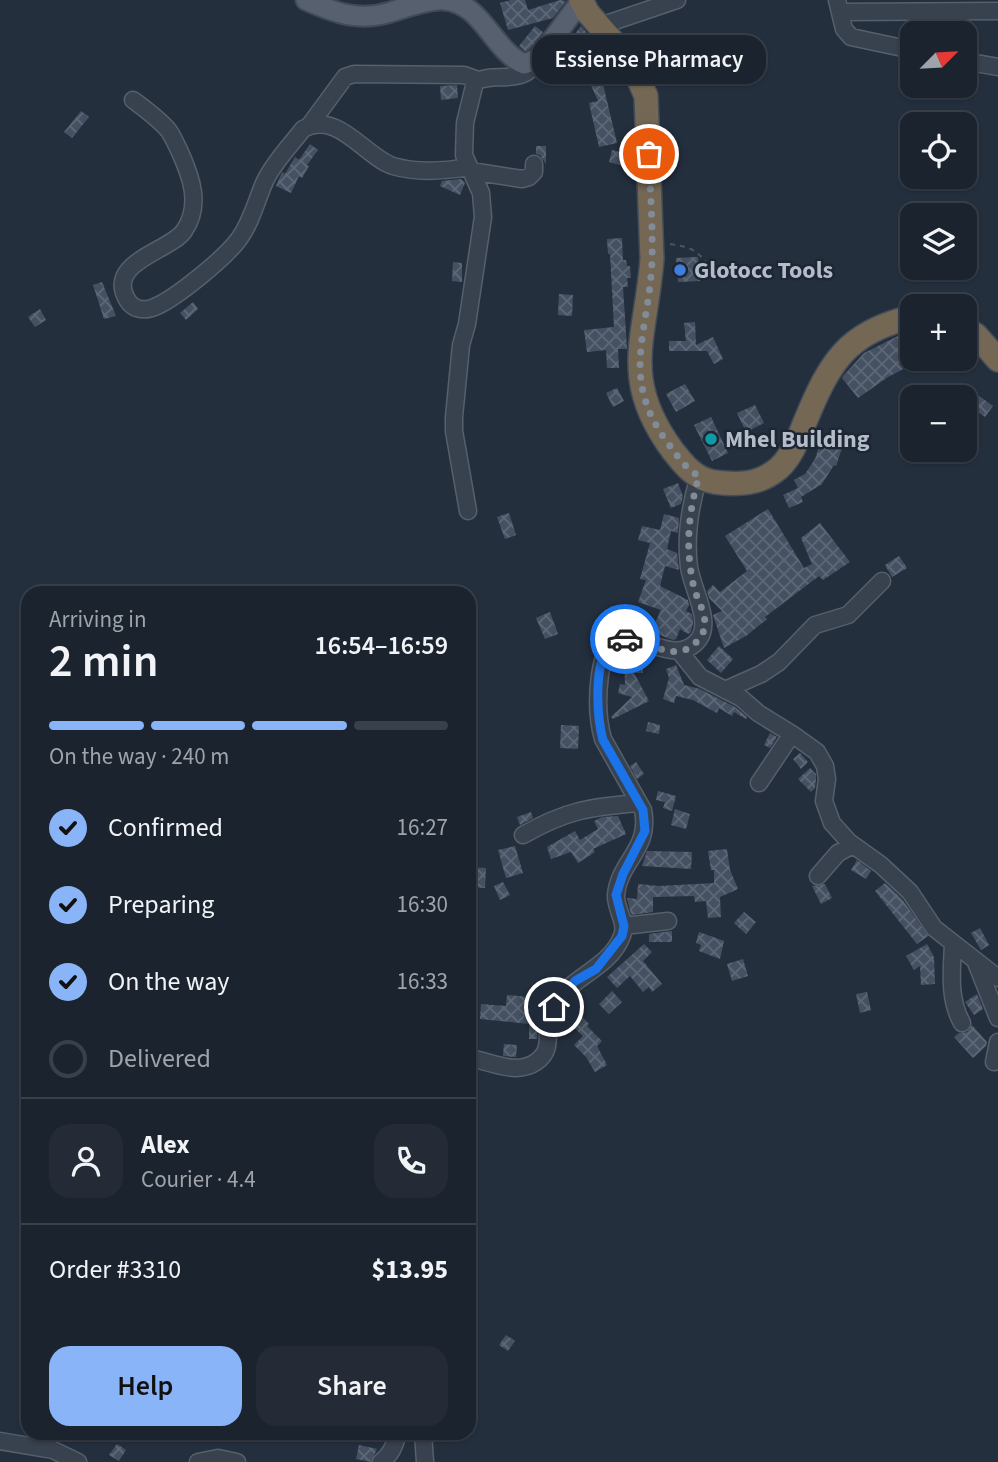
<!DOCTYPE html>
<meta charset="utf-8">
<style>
:root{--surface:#1b232e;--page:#242b36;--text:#f1f3f6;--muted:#a0a4aa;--line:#39404a;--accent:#8ab4f8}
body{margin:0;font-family:"Source Sans 3",sans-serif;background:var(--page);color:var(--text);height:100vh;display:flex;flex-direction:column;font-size:26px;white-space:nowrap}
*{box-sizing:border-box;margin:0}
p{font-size:23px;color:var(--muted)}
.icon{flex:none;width:38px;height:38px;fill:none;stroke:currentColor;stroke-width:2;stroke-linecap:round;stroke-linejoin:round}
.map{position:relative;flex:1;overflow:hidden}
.panel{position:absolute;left:21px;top:586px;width:455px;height:854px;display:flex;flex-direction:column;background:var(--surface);border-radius:21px;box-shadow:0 2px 5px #0004,0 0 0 2px var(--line)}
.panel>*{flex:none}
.needle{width:46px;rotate:66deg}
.tools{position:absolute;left:900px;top:21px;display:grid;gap:14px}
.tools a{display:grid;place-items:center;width:77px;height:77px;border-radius:14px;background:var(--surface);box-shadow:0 2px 5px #0004,0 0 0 2px var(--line);font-size:35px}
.pin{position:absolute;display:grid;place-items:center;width:60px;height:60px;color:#fff;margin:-30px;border:4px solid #fff;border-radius:50%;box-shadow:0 2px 7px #0007}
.courier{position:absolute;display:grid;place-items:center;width:70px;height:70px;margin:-35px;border:5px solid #1a73e8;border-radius:50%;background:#fff;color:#222;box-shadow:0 2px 9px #0007}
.bubble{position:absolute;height:49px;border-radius:21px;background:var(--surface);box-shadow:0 2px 5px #0004,0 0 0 2px var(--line);font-size:23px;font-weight:600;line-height:49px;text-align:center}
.summary em{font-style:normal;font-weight:600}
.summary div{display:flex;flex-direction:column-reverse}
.summary{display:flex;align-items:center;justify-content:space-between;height:119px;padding:0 28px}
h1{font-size:46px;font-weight:600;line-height:52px}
.bar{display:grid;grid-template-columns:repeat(4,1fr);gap:10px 7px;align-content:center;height:84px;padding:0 28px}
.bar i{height:9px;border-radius:5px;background:var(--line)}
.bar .selected{background:var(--accent)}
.bar p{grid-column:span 4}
.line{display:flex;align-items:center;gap:18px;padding:0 28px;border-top:2px solid var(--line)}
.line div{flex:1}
.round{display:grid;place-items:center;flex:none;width:74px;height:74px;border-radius:21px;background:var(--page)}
ol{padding:0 28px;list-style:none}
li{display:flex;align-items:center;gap:21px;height:77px}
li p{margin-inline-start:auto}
li .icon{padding:7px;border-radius:50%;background:var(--accent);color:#111;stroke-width:4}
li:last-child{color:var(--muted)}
li i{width:38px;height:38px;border:4px solid var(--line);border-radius:50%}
.primary-button{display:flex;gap:14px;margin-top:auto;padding:14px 28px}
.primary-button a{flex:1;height:80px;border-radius:21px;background:var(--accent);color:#111;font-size:28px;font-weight:600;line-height:80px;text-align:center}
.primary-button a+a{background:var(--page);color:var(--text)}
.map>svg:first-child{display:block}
</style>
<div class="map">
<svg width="998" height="1462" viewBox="0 0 998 1462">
<defs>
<pattern id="building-cross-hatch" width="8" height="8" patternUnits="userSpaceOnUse" patternTransform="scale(1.75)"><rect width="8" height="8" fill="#455162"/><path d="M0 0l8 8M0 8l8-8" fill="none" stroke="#5d6877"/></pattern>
</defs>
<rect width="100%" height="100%" fill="#242f3e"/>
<path fill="url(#building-cross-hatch)" d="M511 0H525L528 10 560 0 566 1 553 18 508 30 500 3Z
M535 26 543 32 530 49 525 51 519 46Z
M581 26 587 33 585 35 595 44 575 68 570 64 555 83 544 74Z
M604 55 614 79 603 84 617 143 599 147 589 103 598 101 582 65Z
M457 85 458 98 441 100 440 86Z
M81 111 89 117 72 138 64 132Z
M310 144 318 150 307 165 309 166 302 178 299 176 291 193 276 186 282 172 285 174 295 157 299 160Z
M536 146H546V164L540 155 536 154Z
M612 150 634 155 635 169 609 162Z
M461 179 465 183 460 195 440 186 442 181Z
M622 238 623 260H626L627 266H630L631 278H627L628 287H623L627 349H618L619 368H607L606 350 587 352 584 330 614 327 610 254H608L607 239Z
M698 257 700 281 678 282 676 258Z
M453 262 462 263V282L452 281Z
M102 282 116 316 104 319 93 285Z
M559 294 573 295 572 316 558 315Z
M193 302 198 309 186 320 180 313Z
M40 309 46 320 35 327 28 317Z
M695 322 696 345 713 337 723 359 714 364 707 351H669V341H686L684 323Z
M902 334 912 352V359H915L917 362 888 377 858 398 842 378 844 375 864 353Z
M685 384 695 401 676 412 666 394Z
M617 388 624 401 613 407 606 393Z
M975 393 993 406 985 417 967 404Z
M755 405 764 423 746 432 737 413Z
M711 417 728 453 712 461 694 425Z
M822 438 843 445 836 466 834 465 822 484 801 497 803 502 789 508 783 495 798 488 794 480 805 474 815 459Z
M678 483 683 496 681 504 671 508 663 489Z
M768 509 804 568 812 564 801 538 820 523 850 562 823 580 819 576 765 617 767 619 746 636 724 648 713 615 722 611 709 598 707 591 713 585 720 592 747 571 725 536Z
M509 513 516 535 505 539 497 517Z
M664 514 679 518 678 533 671 531 667 549 677 553 679 570 665 566 660 586 688 600 689 605 686 611 692 614 693 623 691 632 688 634 680 629 676 639 673 640 651 632 661 610 638 602 646 580 640 579 650 543 638 540 642 526 660 530Z
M899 556 907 568 892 577 885 565Z
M550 612 558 634 545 639 536 618Z
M719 646 733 659 721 673 707 660Z
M624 656 626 659 642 658 643 673H634L649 701 613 719 611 717 632 697 618 693 620 684 625 685Z
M676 665 684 685 700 689 735 707 747 717 746 719 734 712 732 716 719 708 717 713 693 700 676 696 674 703 663 699 669 678 666 669Z
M648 722 660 725 659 734 646 731Z
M561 725 579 726 578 749 560 748Z
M770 733 777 737 770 748 764 745Z
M800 753 808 762 801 769 793 759Z
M636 762 644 774 637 779 630 766Z
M810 768 816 774V779L815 788 811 792 798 779Z
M658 791 676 796 672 811 663 808 665 802 656 800Z
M675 809 690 814 686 829 671 825Z
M531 812 533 818 520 825 517 817Z
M618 816 626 834 593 849 595 852 578 863 571 852 551 859 547 847 575 831 580 840 598 829 594 821 602 817Z
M515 846 523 873 506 878 498 850Z
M727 849 730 870 738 889 720 897 721 917 708 918 706 901 695 902 694 896 653 897V912L631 915 627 898 637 899 638 884 659 886 714 883V870H711L708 851Z
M647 851 692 852 691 869 642 866Z
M857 860 871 871 866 879 851 870Z
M470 867 486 868 485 888 469 887Z
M503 882 510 895 500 900 494 886Z
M885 883 902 899 928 936 917 944 875 891Z
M825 884 832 898 821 904 812 886Z
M744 912 756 922 746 934 734 923Z
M980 928 989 945 981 950 971 933Z
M672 931V942H649V934Z
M699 932 724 941 720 959 699 951 701 945 696 943Z
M644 944 652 952 643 961 662 984 652 992 649 987 643 992 630 976 617 988 607 977Z
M927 944 934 957 935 984 921 985 920 966 914 970 906 956Z
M743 959 748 976 732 981 727 964Z
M612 991 622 1002 609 1014 599 1004Z
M867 992 871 1010 860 1013 856 994Z
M977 994 983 1009 974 1015 965 1002Z
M507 995 529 997 528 1010 540 1009 537 1039H529V1024L480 1019 481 1004 506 1006Z
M579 1014 589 1024 587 1026 602 1041 597 1046 607 1065 595 1072 586 1057 574 1045 583 1036 570 1024Z
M972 1025 987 1042 986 1046 973 1058 954 1037 959 1033 967 1032Z
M504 1044 517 1045 516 1057 503 1056Z
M506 1335 515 1341 508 1351 499 1345Z
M117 1444 126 1450 119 1461 109 1455Z
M359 1445 377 1449 371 1462 356 1459Z"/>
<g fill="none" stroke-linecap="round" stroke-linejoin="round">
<g stroke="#565f6c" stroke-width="19">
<path id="minor" d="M837 0 844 29 851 37 912 50
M840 12 998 11
M600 26 677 0
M964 61 998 67
M133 100C145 109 159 119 169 131 173 137 176 144 179 150 191 176 202 205 184 231 169 252 104 262 128 301 133 309 143 311 152 308 173 301 225 258 239 239 252 221 256 201 265 181 274 162 290 146 303 129 338 110 364 156 393 166 416 173 445 171 469 167
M309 126 345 77 354 74 464 75 478 80
M471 171 522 179 529 177 534 172V164
M468 511 454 431V417L461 345 467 324 483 217 481 193 464 155 465 123 475 82C494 71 523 87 537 61
M680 652 700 677 741 698 758 713 792 734 817 752 825 766 827 779 824 801 832 823 849 842 881 865 910 892 934 928 998 978
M725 690 761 674 779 662 815 625 848 615 882 581
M759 783 792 734
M523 835C567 810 590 807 639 803
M818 876 838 853 853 845
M624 926 668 921
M953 943C952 971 948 998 962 1023
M975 960 998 1018
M469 1058C490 1061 516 1076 536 1062 555 1049 544 1031 550 1013 563 978 609 971 622 936 628 923 615 909 616 895 619 861 651 849 643 810L603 739C597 718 597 697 600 675 611 595 669 679 699 639 712 621 692 588 689 567 685 536 690 506 699 476
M994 1062 998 1042
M423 1433 425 1462
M0 1441 53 1450 78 1462
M198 1462 218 1458 237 1462
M381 1462C391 1455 395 1445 398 1433"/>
</g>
<g stroke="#414a57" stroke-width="23">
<path id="major" d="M306 0C335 13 359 22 391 12 407 7 422 1 439 0
M444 0C483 3 492 50 524 64L538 59 581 1"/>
</g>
<g stroke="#434c59" stroke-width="26">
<path id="highway" d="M581 0 588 13 631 62 646 96 652 259C646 339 619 378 673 451 684 465 695 479 714 482 739 485 759 485 779 468 792 456 798 439 805 422 829 364 846 332 912 317
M964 327 976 335 998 360"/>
</g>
<path stroke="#44595c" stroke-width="2" stroke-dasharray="5 5" stroke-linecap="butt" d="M670 244C694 248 697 250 712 270"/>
<use href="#minor" stroke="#38414e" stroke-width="16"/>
<use href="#major" stroke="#56606e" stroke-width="19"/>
<use href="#highway" stroke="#746855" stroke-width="23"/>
</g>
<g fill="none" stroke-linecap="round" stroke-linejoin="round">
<path stroke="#828b98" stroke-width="7" stroke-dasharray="0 12.6" d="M625 639C643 639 664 655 682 651 693 648 705 635 705 624 705 612 697 599 694 588 685 549 688 514 699 476 687 470 678 457 670 446 618 378 649 335 652 261 653 226 650 190 649 154"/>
<path stroke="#1a73e8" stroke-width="9" d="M554 1007 575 981 596 969 622 936 624 926 616 895 623 874 645 831 643 810 603 740C597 718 593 663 610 646 614 641 619 641 625 639"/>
</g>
<circle fill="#3f7fe0" stroke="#1d2633" stroke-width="2.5" cx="680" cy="270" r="7"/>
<circle fill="#0f9aa8" stroke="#1d2633" stroke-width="2.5" cx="711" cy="439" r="7"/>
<g text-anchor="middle" stroke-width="5" stroke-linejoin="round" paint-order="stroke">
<g font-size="24" font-weight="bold" fill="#b4bcc9" stroke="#1d2633" text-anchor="start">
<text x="694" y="278">Glotocc Tools</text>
<text x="725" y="447">Mhel Building</text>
</g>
</g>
</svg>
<div class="tools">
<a><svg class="needle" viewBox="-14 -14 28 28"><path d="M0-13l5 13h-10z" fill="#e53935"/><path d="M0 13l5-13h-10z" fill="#a0a4aa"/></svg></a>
<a><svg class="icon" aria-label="locate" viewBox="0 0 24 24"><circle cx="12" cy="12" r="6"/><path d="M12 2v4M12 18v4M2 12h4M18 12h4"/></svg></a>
<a><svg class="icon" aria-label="layers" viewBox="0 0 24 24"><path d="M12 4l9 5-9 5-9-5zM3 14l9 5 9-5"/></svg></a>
<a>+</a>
<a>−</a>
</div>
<div class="pin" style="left:649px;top:154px;background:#ea580c"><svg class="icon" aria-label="bag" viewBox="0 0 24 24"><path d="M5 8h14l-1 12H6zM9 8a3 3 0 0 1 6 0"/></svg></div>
<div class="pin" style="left:554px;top:1007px;background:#1f2937"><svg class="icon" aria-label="home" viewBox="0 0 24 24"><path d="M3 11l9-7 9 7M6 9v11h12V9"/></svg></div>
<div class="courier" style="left:625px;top:639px"><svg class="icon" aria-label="car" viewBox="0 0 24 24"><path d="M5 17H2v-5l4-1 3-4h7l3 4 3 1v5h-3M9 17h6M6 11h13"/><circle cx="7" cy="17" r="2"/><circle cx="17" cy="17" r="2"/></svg></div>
<div class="bubble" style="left:532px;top:35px;width:234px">Essiense Pharmacy</div>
<section class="panel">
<div class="summary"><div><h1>2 min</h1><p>Arriving in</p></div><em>16:54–16:59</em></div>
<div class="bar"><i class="selected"></i><i class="selected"></i><i class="selected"></i><i></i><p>On the way · 240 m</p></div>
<ol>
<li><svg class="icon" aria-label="check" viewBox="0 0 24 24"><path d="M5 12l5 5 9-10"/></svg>Confirmed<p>16:27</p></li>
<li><svg class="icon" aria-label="check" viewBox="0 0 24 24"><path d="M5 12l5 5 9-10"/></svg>Preparing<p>16:30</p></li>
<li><svg class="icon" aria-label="check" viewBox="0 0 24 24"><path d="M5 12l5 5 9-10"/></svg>On the way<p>16:33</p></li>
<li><i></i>Delivered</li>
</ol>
<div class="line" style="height:126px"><a class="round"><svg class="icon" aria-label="person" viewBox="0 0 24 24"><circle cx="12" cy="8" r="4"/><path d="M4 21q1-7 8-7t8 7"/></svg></a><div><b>Alex</b><p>Courier · 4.4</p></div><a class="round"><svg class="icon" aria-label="phone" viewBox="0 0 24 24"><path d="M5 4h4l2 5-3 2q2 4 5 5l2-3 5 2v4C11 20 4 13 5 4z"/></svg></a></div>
<div class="line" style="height:91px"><div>Order #3310</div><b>$13.95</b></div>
<div class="primary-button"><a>Help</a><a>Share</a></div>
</section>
</div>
